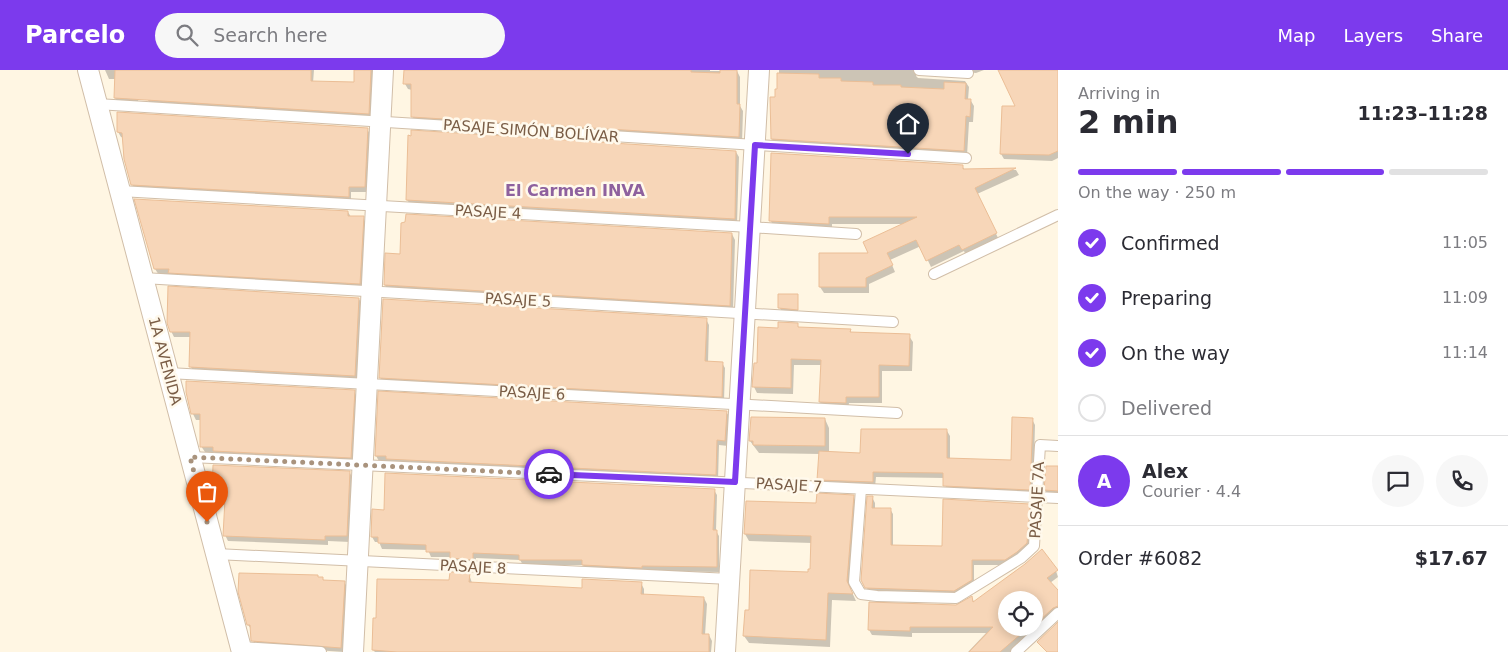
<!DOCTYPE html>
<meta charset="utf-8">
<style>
:root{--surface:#fff;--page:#f7f7f7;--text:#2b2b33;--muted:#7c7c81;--line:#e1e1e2;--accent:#7c3aed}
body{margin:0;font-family:"DejaVu Sans",sans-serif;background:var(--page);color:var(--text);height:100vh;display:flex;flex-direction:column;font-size:19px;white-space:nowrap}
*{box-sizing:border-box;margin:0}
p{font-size:16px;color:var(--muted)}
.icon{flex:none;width:28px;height:28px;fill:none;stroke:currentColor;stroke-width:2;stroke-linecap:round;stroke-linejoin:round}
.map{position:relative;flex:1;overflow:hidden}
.sheet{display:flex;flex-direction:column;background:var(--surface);width:450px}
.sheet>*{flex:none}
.buttons{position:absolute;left:998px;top:521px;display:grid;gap:10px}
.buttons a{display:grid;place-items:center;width:45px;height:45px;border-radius:50%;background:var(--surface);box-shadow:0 2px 12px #0003;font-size:25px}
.pin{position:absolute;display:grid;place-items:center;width:42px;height:42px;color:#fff;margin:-51px -21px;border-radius:50% 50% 50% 0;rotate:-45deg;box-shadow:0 0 5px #0007}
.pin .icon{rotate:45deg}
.courier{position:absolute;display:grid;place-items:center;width:50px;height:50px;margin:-25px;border:4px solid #7c3aed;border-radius:50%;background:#fff;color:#222;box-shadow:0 1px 6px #0007}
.headline em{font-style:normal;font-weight:800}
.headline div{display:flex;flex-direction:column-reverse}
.headline{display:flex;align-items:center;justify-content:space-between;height:85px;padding:0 20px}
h1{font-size:32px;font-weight:800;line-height:38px}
.bar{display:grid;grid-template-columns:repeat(4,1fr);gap:8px 5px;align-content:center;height:60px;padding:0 20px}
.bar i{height:6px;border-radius:4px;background:var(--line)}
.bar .active{background:var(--accent)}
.bar p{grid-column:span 4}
.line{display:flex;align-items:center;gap:12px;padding:0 20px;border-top:1px solid var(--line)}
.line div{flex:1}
.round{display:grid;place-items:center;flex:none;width:52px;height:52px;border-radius:26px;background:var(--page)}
ol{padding:0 20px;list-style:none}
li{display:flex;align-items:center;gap:15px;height:55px}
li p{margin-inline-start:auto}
li .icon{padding:5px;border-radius:50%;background:var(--accent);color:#fff;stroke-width:4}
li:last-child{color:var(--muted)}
li i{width:28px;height:28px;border:2px solid var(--line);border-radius:50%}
header{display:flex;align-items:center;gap:30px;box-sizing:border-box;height:70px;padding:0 25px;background:var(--accent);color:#fff}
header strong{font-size:24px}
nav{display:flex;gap:28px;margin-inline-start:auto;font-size:18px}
.search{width:350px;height:45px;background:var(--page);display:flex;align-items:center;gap:12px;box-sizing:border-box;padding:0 18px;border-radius:28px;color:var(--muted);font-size:19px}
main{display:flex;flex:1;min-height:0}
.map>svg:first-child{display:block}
</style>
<header>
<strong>Parcelo</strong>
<div class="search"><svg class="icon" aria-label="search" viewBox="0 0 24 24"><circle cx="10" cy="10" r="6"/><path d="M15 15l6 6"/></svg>Search here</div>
<nav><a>Map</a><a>Layers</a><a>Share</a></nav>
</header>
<main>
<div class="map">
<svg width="1058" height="582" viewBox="0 0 1058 582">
<rect width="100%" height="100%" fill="#fff6e3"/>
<path fill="#0003" fill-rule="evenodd" d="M105 0H132L139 35 118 33 115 28 116 9H109Z
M148 0H314L313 13H355V0H376L372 50 151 36 148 30Z
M405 0H710V1H737L740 7V36L743 41 742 73 416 52 412 46V20L408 19 405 14Z
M779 0H920L916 2V6L918 8 965 11 969 17 968 30 971 31 974 36 973 52H969L967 86 775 74 772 69 779 20Z
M941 0H984L976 3Z
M1000 0H1058V88L1052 91 1004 89 1001 84 1017 37Z
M367 59 370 64 368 122H351V132L135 120 132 114 124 68 121 67 118 62Z
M409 67 736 82 739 87 737 154 411 135 407 130Z
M962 96 965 100H1016L1019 105 977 124 999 170 966 186 964 181 931 197 921 176 890 190 895 202 869 214V223H824L820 217 870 184 907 154H832V160L774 158 771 151Z
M348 142 351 147H363L366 154 363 220 159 205 155 199Z
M732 164 735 170 733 241 388 221 385 215 402 185Z
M797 225 798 241 781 240 780 238Z
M359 229 362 234 358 311 194 302 191 297V267H174L171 261Z
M706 249 709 255 708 292 722 293 725 298 724 331 383 313 380 307Z
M797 254 799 258 850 260 852 264 909 266 913 272 912 301H882V333H849L848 339 824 338 820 332 822 295H794L793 324 757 323 754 317 755 294H758L780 259Z
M354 321 357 327 354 393 218 387 215 382H205L201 376V350H196L193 344Z
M726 342 730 347 728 376 719 375 718 410 390 394 388 391H379L376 386Z
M825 349 829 358V382L861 384 947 361 950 366V389L1012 391 1032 349 1035 355 1033 425 948 421 945 415V408L876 407 875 417 822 415 818 409 820 384 759 383 750 371Z
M1047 397H1058V427L1049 426 1045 420Z
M350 403 353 409 350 472 328 471V475L228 471 225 465 226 435 218 434 215 428Z
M714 420 717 425 716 461 719 466V502L586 500 583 495H523L520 490 476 488 475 495 454 494 451 487H431L428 480 382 479 379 472H375L372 467 385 441Z
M853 426 857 434 851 520 856 531 832 530 830 577 749 573 744 566 750 542 812 501V473L749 471 745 464 817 434Z
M872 427 875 433V439H890L893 444V476L944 477 1029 435 1032 440 1030 478 1008 495H974V516L957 526 870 523 862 510Z
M1056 501 1058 507 1050 513 1058 522V543L1010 582H968L986 563H912V567L872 565 869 560 956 536 972 528 974 532ZM1006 530H1034V558H1006Z
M469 504 472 513 583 519 641 513 644 519V525L704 528 707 534 705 565H709L712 571 711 582H375L373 580 451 512Z
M319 509H323L324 511 344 512 348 518 344 582 256 576 253 570 252 560 248 555Z"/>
<path fill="#f7d6b8" stroke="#ebbe96" d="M115 0H311V11L354 12V0H371L369 44 114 28Z
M404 0H691V2L720 3V0H737V34H740L739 67 411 47V14H403Z
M998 0H1058V81L1049 85 1000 84 1002 36H1015Z
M777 3 819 4V8H841V11L873 12V15H901V17L944 19V12L966 13 965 29H971L970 47 966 46 964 81 771 69 770 27H775V19H777Z
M117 42 368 58 365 117H349V127L131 115 124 89 122 63 117 62Z
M411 60 736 81 735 149 406 130 408 65 411 66Z
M771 83 963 95V99L1016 98 975 118 997 163 962 180 959 175 926 191 916 170 887 183 893 195 866 208V217H819V183H868L863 172 917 147H829V154L769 151Z
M134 129 348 141V146H364L360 214 168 203 169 199H154Z
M406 144 732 163 730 236 384 215 385 183 400 184 401 153 405 152Z
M168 216 359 228 355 306 189 297 190 262H170L167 253Z
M778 224H798V240L778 238Z
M383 229 707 248 705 291 723 292 722 327 379 308Z
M778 252 798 253V257L851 259 850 262 910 264 909 296 879 295V327H846V333L819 332 821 290 791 289V318L752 317 754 293H757L758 257 778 258Z
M186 311 355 320 351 388 213 381V377H200V344H191L186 322Z
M378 321 727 341 725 371 717 370 716 405 386 389V386H375Z
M751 347 825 348V376L753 375V371H749Z
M1012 347 1033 348 1030 420 943 416V403L873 402V412L817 410 819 381 860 383 861 359H947V388L1011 390Z
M213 395 350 401 347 466H325V470L223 466 225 429H214L212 423Z
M1046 396H1058V421L1044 420Z
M385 403 715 419 713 460H717V497L642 496V498L582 495V490H519V485L473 483V490L450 488V482H426V475L378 473V467H371L372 439 384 440Z
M817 423 854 425 847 511 853 524 828 523 826 570 743 566 745 540H749L750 500 808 502V499H810L811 466 744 464 746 431 816 433Z
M867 426H873L872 438H891V475L942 476 943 429 1030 434 1027 473 1017 482 1005 490H972V510L954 521 865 518 861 510Z
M1042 479 1058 500 1047 508 1058 520V536L1053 538 1034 556V530H1006V558H1028L1000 582H969L993 557H910V561L868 560 869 532 956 535 972 526 973 532 1025 494Z
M450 502 470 503 469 512 582 518V509L642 512 641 524 704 527 702 564H709V582H397L372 580 373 548H376L377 509 449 510Z
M239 503 318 505V507H323V510L345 511 341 578 251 571 250 555H247L238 522Z
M1058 552V582H1047L1037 572Z"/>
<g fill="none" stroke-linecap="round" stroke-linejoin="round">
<g stroke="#d1bea8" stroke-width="12">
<path id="service" d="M919 0 968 3
M97 34 966 88
M120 121 750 157 856 164
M934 204 1058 145
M143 208 893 252
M168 303 897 343
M190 387 1058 428
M861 419 854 512 861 524 877 526 956 528 1021 488 1034 476 1040 375 1058 376
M216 484 730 509
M241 577 321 582
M1016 582 1058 543"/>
</g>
<g stroke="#d1bea8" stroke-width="22">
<path id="minor" d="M88 0 242 582
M353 582 383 0
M725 582 759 0"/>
</g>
<use href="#service" stroke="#fff" stroke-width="10"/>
<use href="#minor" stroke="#fff" stroke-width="20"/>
</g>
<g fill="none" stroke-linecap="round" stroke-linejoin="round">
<path stroke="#a9937d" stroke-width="5" stroke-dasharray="0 9" d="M207 452 190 387 549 404"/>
<path stroke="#7c3aed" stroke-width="6" d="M549 404 735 412 755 75 908 84"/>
</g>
<g text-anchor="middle" stroke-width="5" stroke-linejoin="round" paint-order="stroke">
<g font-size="15" fill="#7a5d46" stroke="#fff9ec">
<text transform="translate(531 61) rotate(4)" y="5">PASAJE SIMÓN BOLÍVAR</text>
<text transform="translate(488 142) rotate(3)" y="5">PASAJE 4</text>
<text transform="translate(518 230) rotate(3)" y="5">PASAJE 5</text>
<text transform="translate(165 291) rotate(75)" y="5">1A AVENIDA</text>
<text transform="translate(532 323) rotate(3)" y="5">PASAJE 6</text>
<text transform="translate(789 415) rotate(3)" y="5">PASAJE 7</text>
<text transform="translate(1037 430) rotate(-87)" y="5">PASAJE 7A</text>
<text transform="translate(473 497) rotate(3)" y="5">PASAJE 8</text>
</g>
<g font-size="16" font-weight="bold" fill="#8e619e" stroke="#fff9ec">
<text x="575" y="126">El Carmen INVA</text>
</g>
</g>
</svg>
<div class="buttons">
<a><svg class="icon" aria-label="locate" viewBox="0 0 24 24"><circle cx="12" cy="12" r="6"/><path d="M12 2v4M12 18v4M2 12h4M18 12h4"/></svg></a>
</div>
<div class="pin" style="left:207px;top:452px;background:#ea580c"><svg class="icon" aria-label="bag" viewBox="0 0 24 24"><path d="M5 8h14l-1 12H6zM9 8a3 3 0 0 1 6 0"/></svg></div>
<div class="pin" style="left:908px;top:84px;background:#1f2937"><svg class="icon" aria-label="home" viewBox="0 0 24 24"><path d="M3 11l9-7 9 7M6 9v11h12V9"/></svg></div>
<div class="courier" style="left:549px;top:404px"><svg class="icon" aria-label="car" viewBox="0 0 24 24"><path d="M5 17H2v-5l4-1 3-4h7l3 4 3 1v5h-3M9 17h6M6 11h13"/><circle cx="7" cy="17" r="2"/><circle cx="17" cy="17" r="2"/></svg></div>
</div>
<section class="sheet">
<div class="headline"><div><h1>2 min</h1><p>Arriving in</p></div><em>11:23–11:28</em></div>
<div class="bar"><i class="active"></i><i class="active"></i><i class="active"></i><i></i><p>On the way · 250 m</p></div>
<ol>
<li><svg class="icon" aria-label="check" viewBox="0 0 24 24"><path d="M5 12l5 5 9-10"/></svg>Confirmed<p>11:05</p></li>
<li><svg class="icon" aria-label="check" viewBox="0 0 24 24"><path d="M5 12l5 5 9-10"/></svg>Preparing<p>11:09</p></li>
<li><svg class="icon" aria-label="check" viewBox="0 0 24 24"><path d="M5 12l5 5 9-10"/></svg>On the way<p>11:14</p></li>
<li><i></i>Delivered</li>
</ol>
<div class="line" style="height:90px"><b class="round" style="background:var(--accent);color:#fff">A</b><div><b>Alex</b><p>Courier · 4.4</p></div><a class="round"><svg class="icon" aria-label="chat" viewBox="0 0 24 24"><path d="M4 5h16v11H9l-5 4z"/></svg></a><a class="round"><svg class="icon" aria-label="phone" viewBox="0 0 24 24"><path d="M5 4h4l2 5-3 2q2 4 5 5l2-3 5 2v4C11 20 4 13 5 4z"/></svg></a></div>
<div class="line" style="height:65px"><div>Order #6082</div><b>$17.67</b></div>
</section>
</main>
